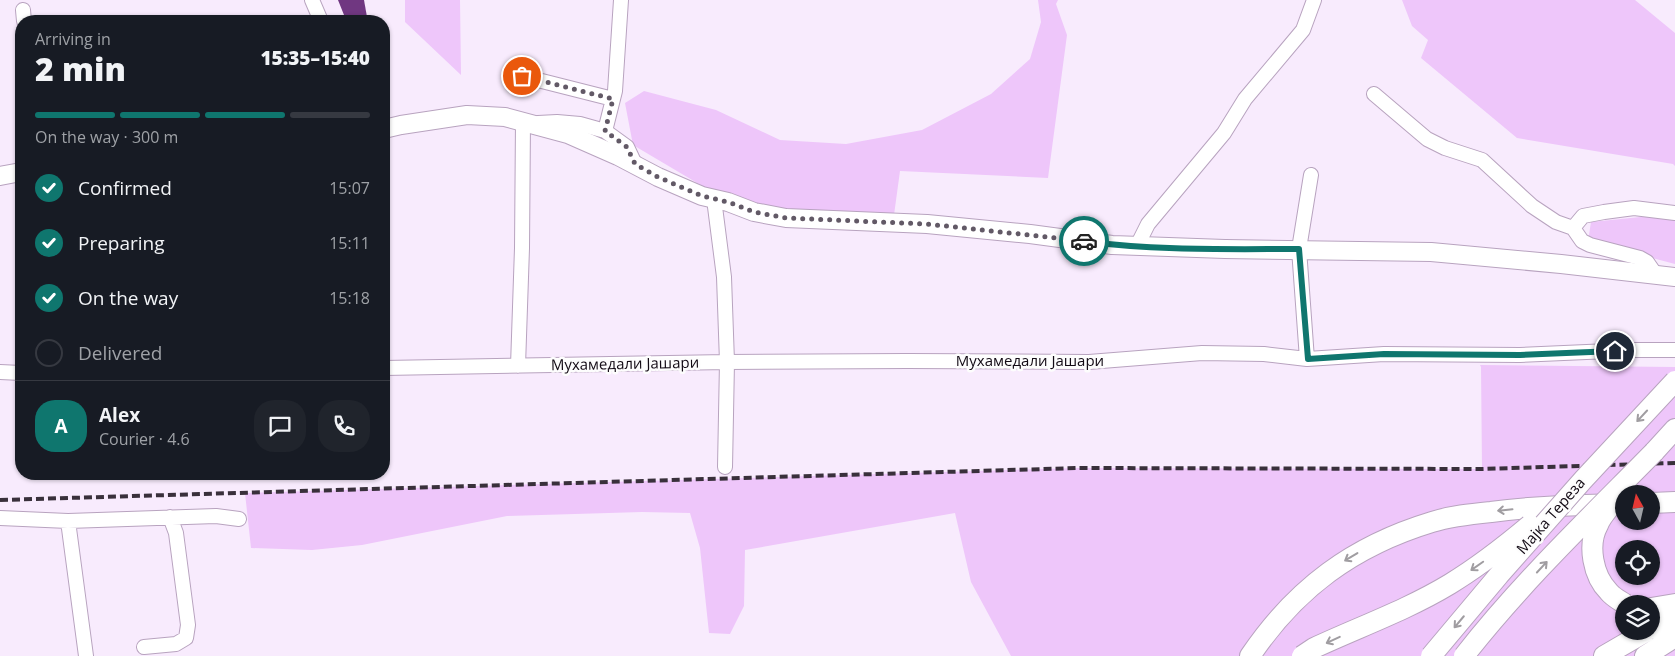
<!DOCTYPE html>
<meta charset="utf-8">
<style>
:root{--surface:#171b24;--page:#20242c;--text:#f1f3f6;--muted:#9ea1a6;--line:#363941;--accent:#0f766e}
body{margin:0;font-family:"Open Sans",sans-serif;background:var(--page);color:var(--text);height:100vh;display:flex;flex-direction:column;font-size:19px;white-space:nowrap}
*{box-sizing:border-box;margin:0}
p{font-size:16px;color:var(--muted)}
.icon{flex:none;width:28px;height:28px;fill:none;stroke:currentColor;stroke-width:2;stroke-linecap:round;stroke-linejoin:round}
.map{position:relative;flex:1;overflow:hidden}
.drawer{position:absolute;left:15px;top:15px;width:375px;height:465px;display:flex;flex-direction:column;background:var(--surface);border-radius:20px;box-shadow:0 1px 4px #0004}
.drawer>*{flex:none}
.needle{width:32px;rotate:352deg}
.controls{position:absolute;left:1615px;top:485px;display:grid;gap:10px}
.controls a{display:grid;place-items:center;width:45px;height:45px;border-radius:50%;background:var(--surface);box-shadow:0 1px 4px #0004;font-size:25px}
.pin{position:absolute;display:grid;place-items:center;width:42px;height:42px;color:#fff;margin:-21px;border:2px solid #fff;border-radius:50%;box-shadow:0 1px 5px #0007}
.courier{position:absolute;display:grid;place-items:center;width:50px;height:50px;margin:-25px;border:4px solid #0f766e;border-radius:50%;background:#fff;color:#222;box-shadow:0 1px 6px #0007}
.head em{font-style:normal;font-weight:800}
.head div{display:flex;flex-direction:column-reverse}
.head{display:flex;align-items:center;justify-content:space-between;height:85px;padding:0 20px}
h1{font-size:32px;font-weight:800;line-height:38px}
.bar{display:grid;grid-template-columns:repeat(4,1fr);gap:8px 5px;align-content:center;height:60px;padding:0 20px}
.bar i{height:6px;border-radius:4px;background:var(--line)}
.bar .current{background:var(--accent)}
.bar p{grid-column:span 4}
.line{display:flex;align-items:center;gap:12px;padding:0 20px;border-top:1px solid var(--line)}
.line div{flex:1}
.round{display:grid;place-items:center;flex:none;width:52px;height:52px;border-radius:20px;background:var(--page)}
ol{padding:0 20px;list-style:none}
li{display:flex;align-items:center;gap:15px;height:55px}
li p{margin-inline-start:auto}
li .icon{padding:5px;border-radius:50%;background:var(--accent);color:#fff;stroke-width:4}
li:last-child{color:var(--muted)}
li i{width:28px;height:28px;border:2px solid var(--line);border-radius:50%}
.map>svg:first-child{display:block}
</style>
<div class="map">
<svg width="1675" height="656" viewBox="0 0 1675 656">
<rect width="100%" height="100%" fill="#f8ebfd"/>
<path fill="#eec6fa" fill-rule="evenodd" d="M405 0H460L461 75 405 22Z
M1038 0H1058L1056 4 1067 35 1048 178 900 171 894 215 778 210 704 187 633 145 625 103 644 91 716 110 780 140 846 144 922 130 991 94 1030 59 1041 22Z
M1402 0H1635L1675 33V166L1673 164 1517 138 1421 58 1428 40 1412 26Z
M1670 214 1675 215V264L1588 241 1591 222Z
M1480 365 1675 367V656H1011L971 582 955 513 745 550 744 606 730 634 709 633 700 548 690 513 642 512 507 516 362 545 312 550 251 548 245 493 1078 468 1482 469 1481 367ZM1624 494H1651V521H1624ZM1624 549H1651V576H1624ZM1624 604H1651V631H1624Z"/>
<path fill="#703781" d="M338 0H364L367 17 346 20Z"/>
<g fill="none" stroke-linecap="round" stroke-linejoin="round">
<g stroke="#b8a3bf" stroke-width="16">
<path id="minor" d="M312 0 321 21
M23 10 24 21
M522 76 613 99
M1374 94 1427 139 1445 148 1482 160 1532 206 1556 222 1573 228 1582 241 1590 245 1640 258 1647 262 1656 275
M538 123 557 122 580 124 605 131 627 147 635 164
M605 131 615 91 621 0
M714 199 724 277 727 362 725 467
M1573 228 1583 216 1604 212 1634 208 1675 213
M1137 246 1148 224 1224 133 1245 99 1303 30 1314 0
M1307 359 1299 249 1311 175
M518 366 522 248 523 121
M384 368 727 362 907 361 1089 362 1202 353 1264 354 1307 359 1384 354 1520 355 1632 350H1675
M0 372 21 373
M0 518 68 521 216 516 239 519
M68 521 86 656
M144 647 176 644 186 638 188 625 176 533 170 517"/>
</g>
<g stroke="#b8a3bf" stroke-width="20">
<path id="major" d="M384 129 401 125 467 115 505 117 568 134 618 156 658 177 702 196 728 202 754 212 786 218 927 224 1030 234 1112 245 1225 249 1431 252 1561 264 1675 277
M0 176 21 172"/>
</g>
<g stroke="#b8a3bf" stroke-width="22">
<path id="highway" d="M1654 452 1675 429
M1651 503 1675 502
M1651 608 1675 604
M1651 629 1675 617
M1250 656C1296 588 1353 546 1432 522 1451 516 1471 514 1491 512 1535 506 1579 505 1624 504
M1604 656 1647 631
M1645 656 1675 637"/>
</g>
<use href="#minor" stroke="#fff" stroke-width="14"/>
<use href="#major" stroke="#fff" stroke-width="18"/>
<use href="#highway" stroke="#fff" stroke-width="20"/>
<path stroke="#39303b" stroke-width="4" stroke-dasharray="8 4" stroke-linecap="butt" d="M0 500 1078 468 1483 469 1675 463"/>
<g stroke="#b8a3bf" stroke-width="22" stroke-linecap="butt">
<path id="highway-bridge" d="M1609 508C1605 513 1600 519 1598 525 1587 545 1593 576 1609 592 1613 597 1619 600 1625 604
M1302 656 1314 648C1359 627 1407 610 1450 584 1478 567 1505 546 1530 525
M1431 656 1499 575 1583 480 1675 381
M1464 656C1521 583 1589 518 1654 452"/>
</g>
<use href="#highway-bridge" stroke="#fff" stroke-width="20"/>
</g>
<defs><path id="oneway-shaft" d="M-6 0H5M1.5-3L5.5 0L1.5 3" fill="none" stroke-width="1.6" stroke-linecap="round" stroke-linejoin="round" transform="scale(1.25)"/></defs>
<g stroke="#a09da1">
<use href="#oneway-shaft" transform="translate(1642 416) rotate(133)"/>
<use href="#oneway-shaft" transform="translate(1505 510) rotate(174)"/>
<use href="#oneway-shaft" transform="translate(1351 557) rotate(149)"/>
<use href="#oneway-shaft" transform="translate(1477 566) rotate(145)"/>
<use href="#oneway-shaft" transform="translate(1542 567) rotate(-47)"/>
<use href="#oneway-shaft" transform="translate(1459 622) rotate(130)"/>
<use href="#oneway-shaft" transform="translate(1333 640) rotate(155)"/>
</g>
<g fill="none" stroke-linecap="round" stroke-linejoin="round">
<path stroke="#625966" stroke-width="5" stroke-dasharray="0 9" d="M522 76 613 99 605 131 627 147 635 164 658 177 702 196 728 202 754 212 786 218 927 224 1084 241"/>
<path stroke="#0f766e" stroke-width="6" d="M1084 241C1154 251 1228 249 1299 249L1308 359 1384 354 1520 355 1615 351"/>
</g>
<g text-anchor="middle" stroke-width="5" stroke-linejoin="round" paint-order="stroke">
<g font-size="15" fill="#120a14" stroke="#fdfdfd">
<text x="1030" y="366">Мухамедали Јашари</text>
<text transform="translate(625 364) rotate(-1)" y="5">Мухамедали Јашари</text>
<text transform="translate(1551 516) rotate(-49)" y="5">Мајка Тереза</text>
</g>
</g>
</svg>
<div class="controls">
<a><svg class="needle" viewBox="-14 -14 28 28"><path d="M0-13l5 13h-10z" fill="#e53935"/><path d="M0 13l5-13h-10z" fill="#9ea1a6"/></svg></a>
<a><svg class="icon" aria-label="locate" viewBox="0 0 24 24"><circle cx="12" cy="12" r="6"/><path d="M12 2v4M12 18v4M2 12h4M18 12h4"/></svg></a>
<a><svg class="icon" aria-label="layers" viewBox="0 0 24 24"><path d="M12 4l9 5-9 5-9-5zM3 14l9 5 9-5"/></svg></a>
</div>
<div class="pin" style="left:522px;top:76px;background:#ea580c"><svg class="icon" aria-label="bag" viewBox="0 0 24 24"><path d="M5 8h14l-1 12H6zM9 8a3 3 0 0 1 6 0"/></svg></div>
<div class="pin" style="left:1615px;top:351px;background:#1f2937"><svg class="icon" aria-label="home" viewBox="0 0 24 24"><path d="M3 11l9-7 9 7M6 9v11h12V9"/></svg></div>
<div class="courier" style="left:1084px;top:241px"><svg class="icon" aria-label="car" viewBox="0 0 24 24"><path d="M5 17H2v-5l4-1 3-4h7l3 4 3 1v5h-3M9 17h6M6 11h13"/><circle cx="7" cy="17" r="2"/><circle cx="17" cy="17" r="2"/></svg></div>
<section class="drawer">
<div class="head"><div><h1>2 min</h1><p>Arriving in</p></div><em>15:35–15:40</em></div>
<div class="bar"><i class="current"></i><i class="current"></i><i class="current"></i><i></i><p>On the way · 300 m</p></div>
<ol>
<li><svg class="icon" aria-label="check" viewBox="0 0 24 24"><path d="M5 12l5 5 9-10"/></svg>Confirmed<p>15:07</p></li>
<li><svg class="icon" aria-label="check" viewBox="0 0 24 24"><path d="M5 12l5 5 9-10"/></svg>Preparing<p>15:11</p></li>
<li><svg class="icon" aria-label="check" viewBox="0 0 24 24"><path d="M5 12l5 5 9-10"/></svg>On the way<p>15:18</p></li>
<li><i></i>Delivered</li>
</ol>
<div class="line" style="height:90px"><b class="round" style="background:var(--accent);color:#fff">A</b><div><b>Alex</b><p>Courier · 4.6</p></div><a class="round"><svg class="icon" aria-label="chat" viewBox="0 0 24 24"><path d="M4 5h16v11H9l-5 4z"/></svg></a><a class="round"><svg class="icon" aria-label="phone" viewBox="0 0 24 24"><path d="M5 4h4l2 5-3 2q2 4 5 5l2-3 5 2v4C11 20 4 13 5 4z"/></svg></a></div>
</section>
</div>
